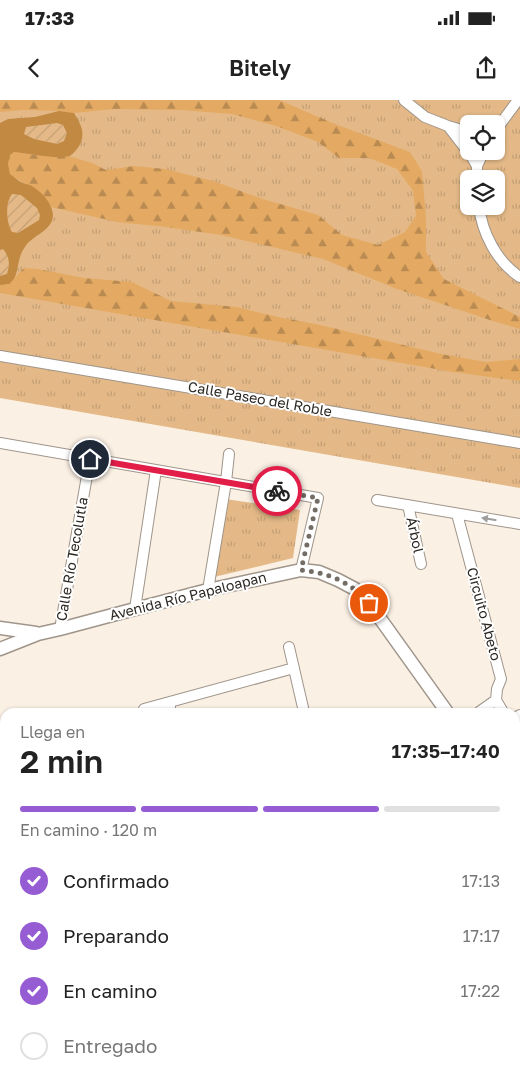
<!DOCTYPE html>
<html lang="es">
<meta charset="utf-8">
<style>
:root{--surface:#fff;--page:#f6f6f6;--text:#222;--muted:#767676;--line:#e0e0e0;--accent:#965cd3}
body{margin:0;font-family:"Golos Text",sans-serif;background:var(--page);color:var(--text);height:100vh;display:flex;flex-direction:column;font-size:19px;white-space:nowrap}
*{box-sizing:border-box;margin:0}
p{font-size:16px;color:var(--muted)}
.icon{flex:none;width:28px;height:28px;fill:none;stroke:currentColor;stroke-width:2;stroke-linecap:round;stroke-linejoin:round}
.map{position:relative;flex:1;overflow:hidden}
.sheet{position:absolute;left:0px;top:608px;width:520px;height:376px;display:flex;flex-direction:column;background:var(--surface);border-radius:15px 15px 0 0;box-shadow:0 1px 4px #0004}
.sheet>*{flex:none}
.controls{position:absolute;left:460px;top:15px;display:grid;gap:10px}
.controls a{display:grid;place-items:center;width:45px;height:45px;border-radius:8px;background:var(--surface);box-shadow:0 1px 4px #0004;font-size:25px}
.pin{position:absolute;display:grid;place-items:center;width:42px;height:42px;color:#fff;margin:-21px;border:2px solid #fff;border-radius:50%;box-shadow:0 1px 5px #0007}
.courier{position:absolute;display:grid;place-items:center;width:50px;height:50px;margin:-25px;border:4px solid #e11d48;border-radius:50%;background:#fff;color:#222;box-shadow:0 1px 6px #0007}
.overview em{font-style:normal;font-weight:600}
.overview div{display:flex;flex-direction:column-reverse}
.overview{display:flex;align-items:center;justify-content:space-between;height:85px;padding:0 20px}
h1{font-size:32px;font-weight:600;line-height:38px}
.bar{display:grid;grid-template-columns:repeat(4,1fr);gap:8px 5px;align-content:center;height:60px;padding:0 20px}
.bar i{height:6px;border-radius:4px;background:var(--line)}
.bar .on{background:var(--accent)}
.bar p{grid-column:span 4}
ol{padding:0 20px;list-style:none}
li{display:flex;align-items:center;gap:15px;height:55px}
li p{margin-inline-start:auto}
li .icon{padding:5px;border-radius:50%;background:var(--accent);color:#fff;stroke-width:4}
li:last-child{color:var(--muted)}
li i{width:28px;height:28px;border:2px solid var(--line);border-radius:50%}
.status{display:flex;justify-content:space-between;align-items:center;height:35px;padding:0 25px;background:var(--surface);direction:ltr}
.status svg{height:14px;fill:currentColor}
header{display:flex;justify-content:space-between;align-items:center;height:65px;padding:0 20px;background:var(--surface);font-size:22px;font-weight:600}
.map>svg:first-child{display:block}
</style>
<div class="status"><b>17:33</b><svg viewBox="0 0 49 12"><path d="M0 12V9h3v3zM5 12V6h3v6zM10 12V3h3v9zM15 12V0h3v12zM26 1h20v11H26zM47 4h2v5h-2z"/></svg></div>
<header><svg class="icon" aria-label="back" viewBox="0 0 24 24"><path d="M15 5l-7 7 7 7"/></svg>Bitely<svg class="icon" aria-label="share" viewBox="0 0 24 24"><path d="M12 15V3M7 8l5-5 5 5M5 13v7h14v-7"/></svg></header>
<div class="map">
<svg width="520" height="983" viewBox="0 0 520 983">
<defs>
<pattern id="grass-tufts" width="24" height="20" patternUnits="userSpaceOnUse" patternTransform="scale(1.25)"><rect width="24" height="20" fill="#e4b987"/><path d="M3 7l-1-3M5 7V3M7 7l1-3M15 17l-1-3M17 17v-4M19 17l1-3" fill="none" stroke="#c49f74"/></pattern>
<pattern id="forest-firs" width="22" height="20" patternUnits="userSpaceOnUse" patternTransform="scale(1.25)"><rect width="22" height="20" fill="#e4aa63"/><path d="M5 1l3.5 6h-7zM16 11l3.5 6h-7z" fill="#b98a51"/></pattern>
<pattern id="garden-furrows" width="10" height="10" patternUnits="userSpaceOnUse" patternTransform="scale(1.25)"><rect width="10" height="10" fill="#e4b987"/><path d="M-1 1l2-2M0 10L10 0M9 11l2-2" fill="none" stroke="#c49f74"/></pattern>
</defs>
<rect width="100%" height="100%" fill="#fbf0e4"/>
<path fill="#f3e3d1" d="M520 865V942L515 944V868Z"/>
<path fill="url(#grass-tufts)" fill-rule="evenodd" d="M0 0H520V388L0 298ZM469 24H496V51H469ZM469 79H496V106H469Z
M225 399 300 410 293 458 214 477Z
M387 979H449L448 983H372Z"/>
<path fill="url(#forest-firs)" d="M0 0H279L335 24 410 52 422 71 426 118V152L444 179 520 217V229L490 220 397 189 323 159 221 135 166 127 117 122 51 107C40 88 26 86 10 74L8 64 10 55 14 52 51 57 69 56 92 63 106 70 134 66 165 69 213 81 263 99 318 115 342 135 378 145 405 132 416 116 413 91 397 69 369 58H339L318 42 276 26 232 14 181 10 114 9 74 13 59 11 23 10 0 12Z
M24 168 38 169 84 178 132 182 171 201 237 207 278 217 320 225 441 254 486 262 520 259V281L453 272 0 193V185C12 185 16 175 24 168Z"/>
<path fill="url(#garden-furrows)" d="M57 23 63 25 67 33 64 41 58 44 34 39 24 34 25 27Z
M12 94 21 95 37 108 40 115 39 120 18 133 12 132C6 122 5 103 12 94Z
M3 149C10 158 10 163 7 174L0 176V150Z"/>
<path fill="#c18942" fill-rule="evenodd" d="M59 11 74 13C80 23 85 31 81 42 79 47 74 54 69 56 58 60 27 53 14 52L10 55 8 64 10 74C13 76 16 79 19 81 22 83 26 84 30 85 41 91 52 102 53 115 53 131 32 135 25 147 22 151 20 156 19 161 16 173 17 185 0 185V176L7 174C10 164 10 158 3 149L0 150V23L8 19 35 17ZM57 23 63 25 67 33 64 41 57 44 34 39 24 34 26 27ZM12 94 21 95 37 108 40 115 39 120 18 133 12 132C6 122 5 103 12 94Z"/>
<g fill="none" stroke-linecap="round" stroke-linejoin="round">
<g stroke="#9f958a" stroke-width="12">
<path id="minor" d="M404 0 425 17 448 26 472 57 477 66V79
M448 26 469 32
M496 30 518 0
M477 66 484 51
M479 106C482 133 497 162 520 177
M0 256 520 343
M0 343 318 398 301 470
M377 400 520 424
M408 405 421 464
M457 414 501 579 497 589 496 600 503 612
M208 490 226 382 229 354
M135 509 156 370
M60 529 90 359
M289 547 304 612
M170 602V612
M144 609 294 568
M479 612 496 600
M515 618 520 615
M515 636 520 644
M515 829 520 827
M113 979 114 983
M190 979V983
M202 979V983
M327 979 328 983
M457 983 459 979"/>
</g>
<g stroke="#9f958a" stroke-width="15">
<path id="tertiary" d="M0 528 36 533
M0 549 38 534 60 529 135 509 208 490 301 470 319 472 338 480 355 489 369 503 447 612
M515 710 520 717"/>
</g>
<use href="#minor" stroke="#fff" stroke-width="10"/>
<use href="#tertiary" stroke="#fff" stroke-width="12"/>
</g>
<defs><path id="oneway-solid" d="M-6-.8H1V-3.2L6.5 0L1 3.2V.8H-6Z" transform="scale(1.25)"/></defs>
<use fill="#a09e9c" href="#oneway-solid" transform="translate(489 419) rotate(-171)"/>
<g fill="none" stroke-linecap="round" stroke-linejoin="round">
<path stroke="#746d66" stroke-width="5" stroke-dasharray="0 9" d="M277 391 318 398 301 470C320 472 338 477 354 489 360 493 364 498 369 503"/>
<path stroke="#e11d48" stroke-width="6" d="M90 359 277 391"/>
</g>
<g text-anchor="middle" stroke-width="4" stroke-linejoin="round" paint-order="stroke">
<g font-size="14" fill="#2b2722" stroke="#fff">
<text transform="translate(260 299) rotate(10)" y="5">Calle Paseo del Roble</text>
<text transform="translate(415 435) rotate(78)" y="5">Árbol</text>
<text transform="translate(72 459) rotate(-80)" y="5">Calle Río Tecolutla</text>
<text transform="translate(188 496) rotate(-14)" y="5">Avenida Río Papaloapan</text>
<text transform="translate(484 514) rotate(75)" y="5">Circuito Abeto</text>
</g>
</g>
</svg>
<div class="controls">
<a><svg class="icon" aria-label="locate" viewBox="0 0 24 24"><circle cx="12" cy="12" r="6"/><path d="M12 2v4M12 18v4M2 12h4M18 12h4"/></svg></a>
<a><svg class="icon" aria-label="layers" viewBox="0 0 24 24"><path d="M12 4l9 5-9 5-9-5zM3 14l9 5 9-5"/></svg></a>
</div>
<div class="pin" style="left:369px;top:503px;background:#ea580c"><svg class="icon" aria-label="bag" viewBox="0 0 24 24"><path d="M5 8h14l-1 12H6zM9 8a3 3 0 0 1 6 0"/></svg></div>
<div class="pin" style="left:90px;top:359px;background:#1f2937"><svg class="icon" aria-label="home" viewBox="0 0 24 24"><path d="M3 11l9-7 9 7M6 9v11h12V9"/></svg></div>
<div class="courier" style="left:277px;top:391px"><svg class="icon" aria-label="bike" viewBox="0 0 24 24"><circle cx="6" cy="16" r="4"/><circle cx="18" cy="16" r="4"/><path d="M6 16l4-8h5l3 8M10 8l3 8H6M13 5h3"/></svg></div>
<section class="sheet">
<div class="overview"><div><h1>2 min</h1><p>Llega en</p></div><em>17:35–17:40</em></div>
<div class="bar"><i class="on"></i><i class="on"></i><i class="on"></i><i></i><p>En camino · 120 m</p></div>
<ol>
<li><svg class="icon" aria-label="check" viewBox="0 0 24 24"><path d="M5 12l5 5 9-10"/></svg>Confirmado<p>17:13</p></li>
<li><svg class="icon" aria-label="check" viewBox="0 0 24 24"><path d="M5 12l5 5 9-10"/></svg>Preparando<p>17:17</p></li>
<li><svg class="icon" aria-label="check" viewBox="0 0 24 24"><path d="M5 12l5 5 9-10"/></svg>En camino<p>17:22</p></li>
<li><i></i>Entregado</li>
</ol>
</section>
</div>
